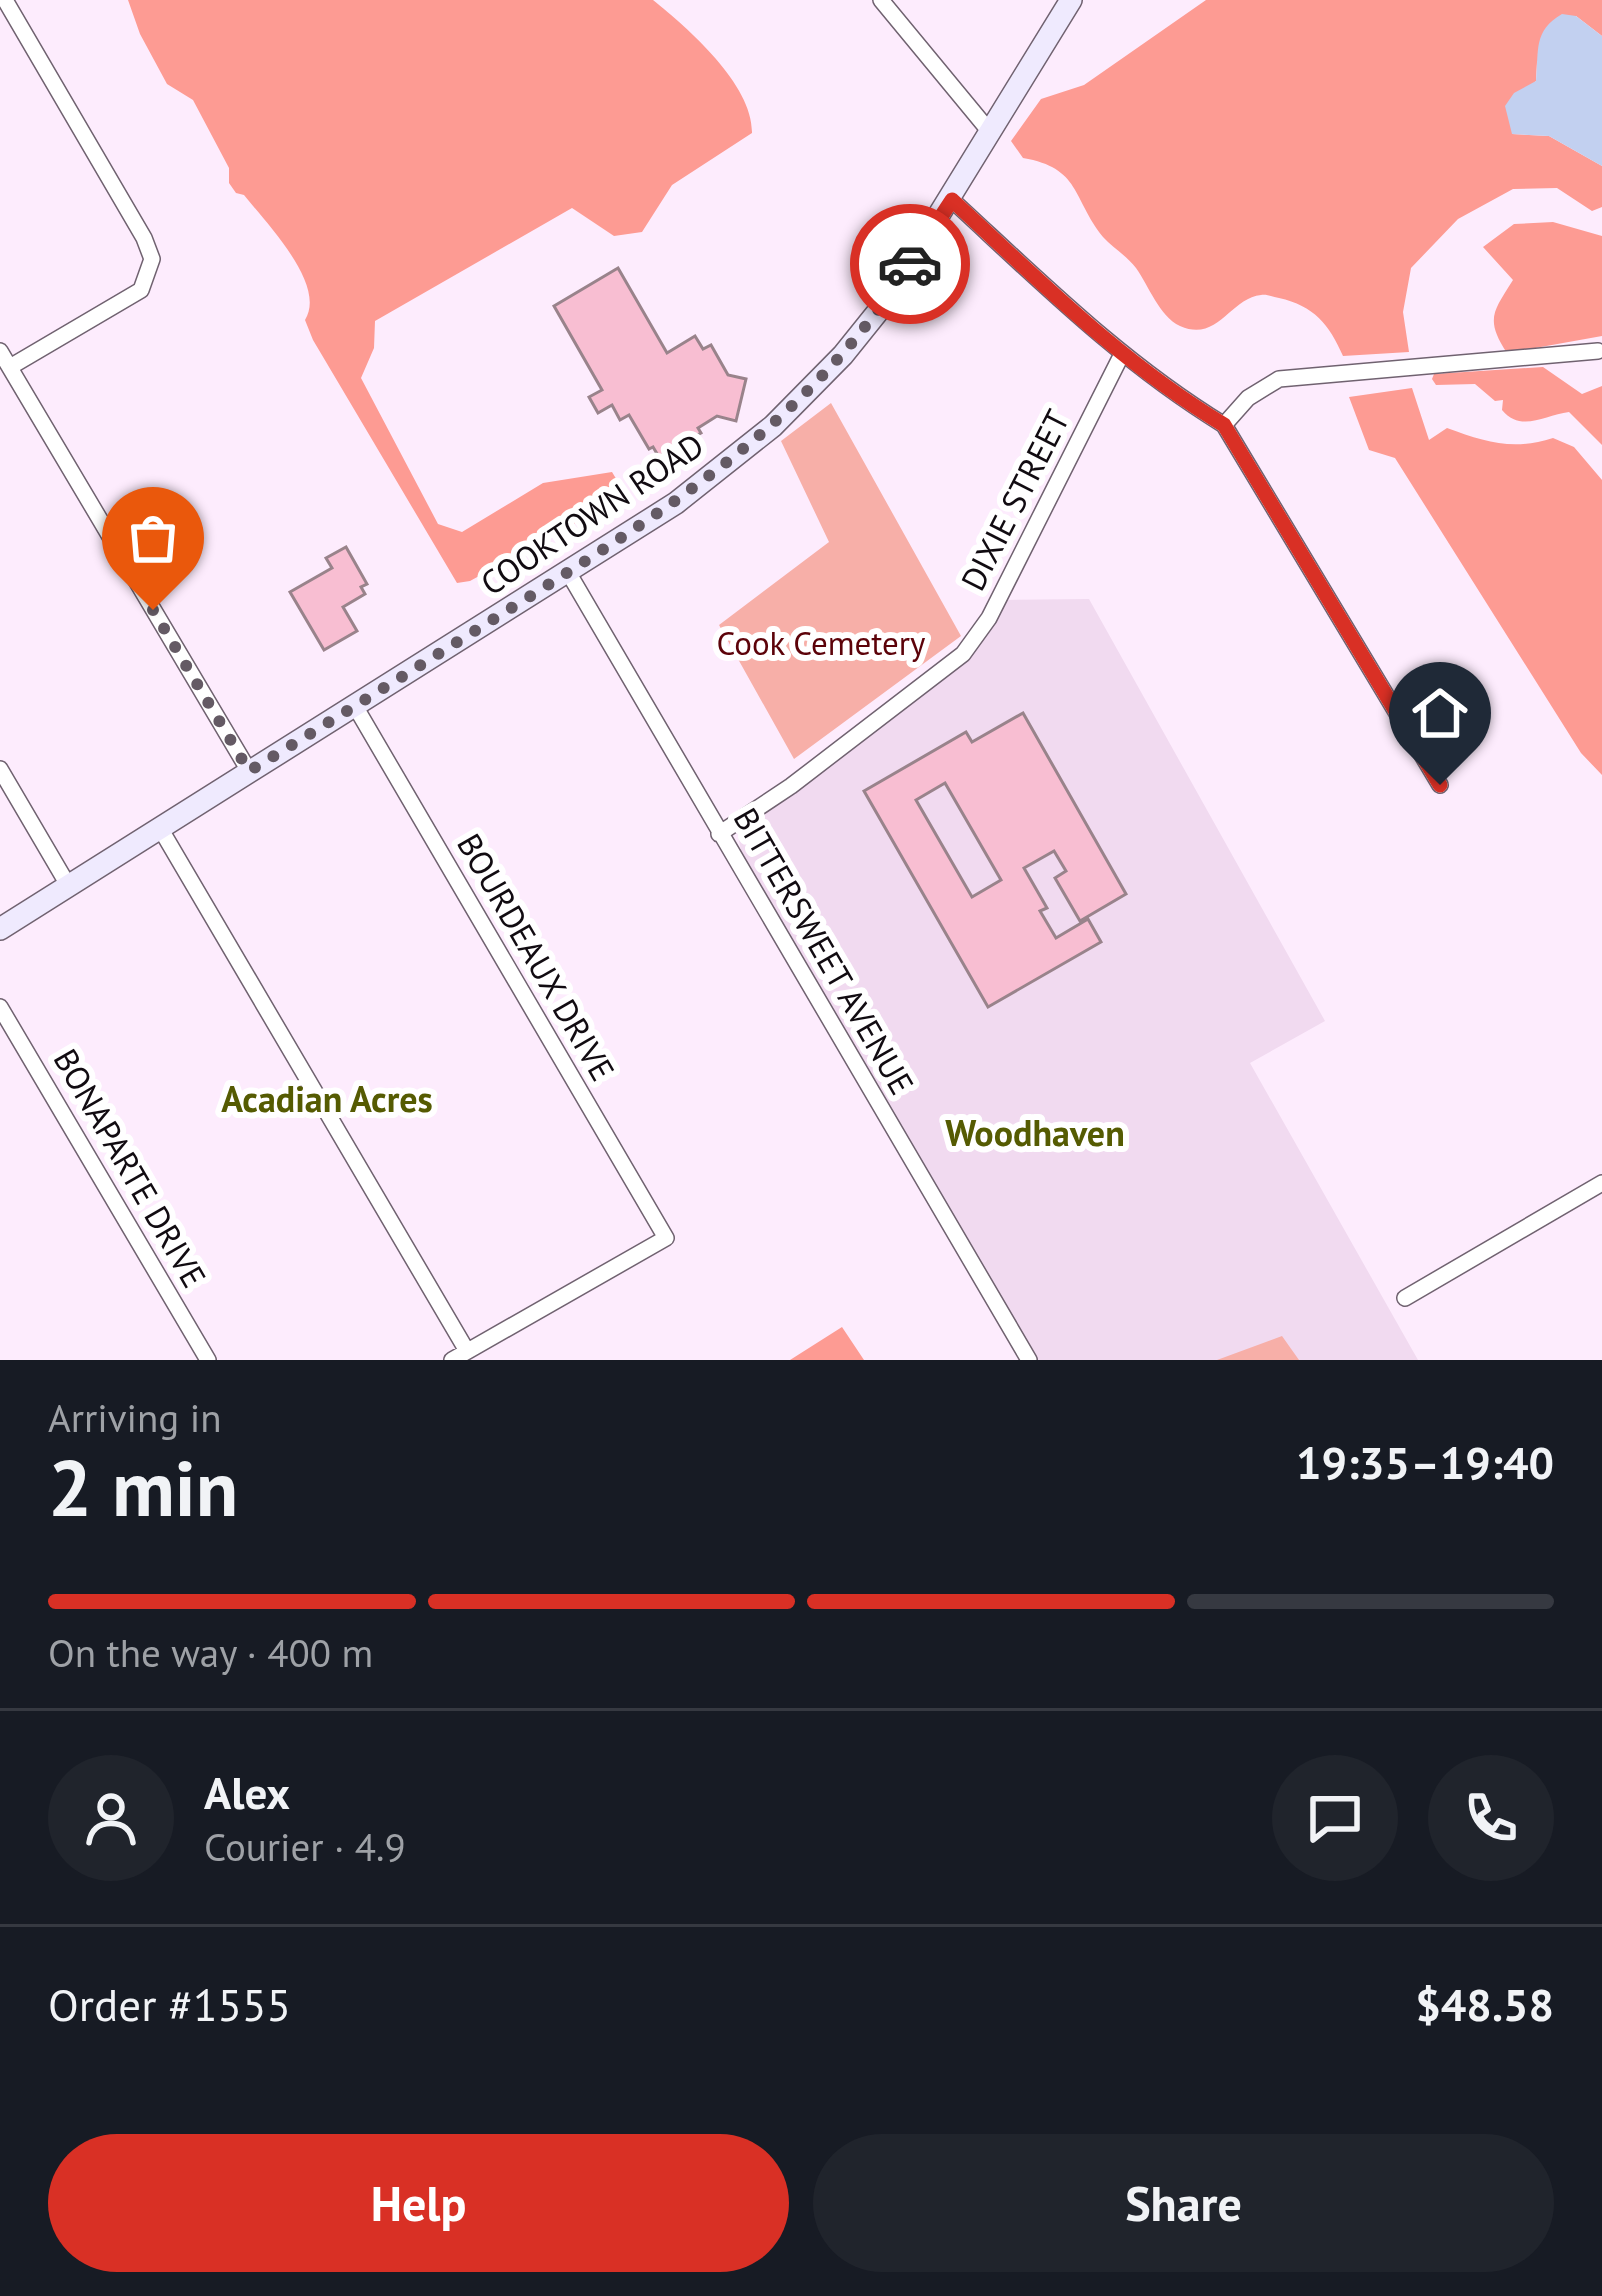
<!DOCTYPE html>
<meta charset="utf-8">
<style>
:root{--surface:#171b24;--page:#20242c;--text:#f1f3f6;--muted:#9ea1a6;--line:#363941;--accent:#d93025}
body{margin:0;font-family:"PT Sans",sans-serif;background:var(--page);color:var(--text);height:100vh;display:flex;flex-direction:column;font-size:45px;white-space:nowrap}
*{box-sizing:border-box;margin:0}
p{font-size:39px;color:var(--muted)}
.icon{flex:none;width:66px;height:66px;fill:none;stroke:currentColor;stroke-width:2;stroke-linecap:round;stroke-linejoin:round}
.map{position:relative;height:1360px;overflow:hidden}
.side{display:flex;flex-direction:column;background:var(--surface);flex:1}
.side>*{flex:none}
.pin{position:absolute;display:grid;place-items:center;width:102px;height:102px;color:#fff;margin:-123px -51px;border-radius:50% 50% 50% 0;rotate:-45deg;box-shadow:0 0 12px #0007}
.pin .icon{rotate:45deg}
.courier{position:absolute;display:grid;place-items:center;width:120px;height:120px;margin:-60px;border:9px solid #d93025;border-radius:50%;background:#fff;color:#222;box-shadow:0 3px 15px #0007}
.head em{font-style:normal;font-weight:800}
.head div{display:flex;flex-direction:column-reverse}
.head{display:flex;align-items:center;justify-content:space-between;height:204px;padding:0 48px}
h1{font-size:78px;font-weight:800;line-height:90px}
.bar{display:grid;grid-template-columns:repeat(4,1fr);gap:18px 12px;align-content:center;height:144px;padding:0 48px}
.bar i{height:15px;border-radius:9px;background:var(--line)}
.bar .current{background:var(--accent)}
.bar p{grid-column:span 4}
.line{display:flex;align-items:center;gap:30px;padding:0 48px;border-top:3px solid var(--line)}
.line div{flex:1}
.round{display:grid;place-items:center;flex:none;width:126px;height:126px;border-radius:63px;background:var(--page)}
.action{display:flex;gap:24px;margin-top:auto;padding:24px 48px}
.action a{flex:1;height:138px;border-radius:72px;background:var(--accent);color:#fff;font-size:48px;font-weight:800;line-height:138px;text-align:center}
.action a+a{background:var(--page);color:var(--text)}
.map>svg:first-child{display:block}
</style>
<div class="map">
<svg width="1602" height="1360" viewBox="0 0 1602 1360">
<rect width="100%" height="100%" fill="#fdecfd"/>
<path fill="#f1daf0" d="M1089 599 1325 1021 1250 1063 1418 1360H1037L744 865 739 841 743 829 962 663 977 649 1004 600Z"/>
<path fill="#f7afa8" d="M831 403 961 636 794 759 719 625 829 542 781 441Z
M1282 1336 1299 1360H1217Z"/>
<path fill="#fd9b93" d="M128 0H653C689 29 753 85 752 133L672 185 642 232 614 236 572 208 375 321 374 348 361 378 438 524 462 532 543 483 612 472 626 495 470 581 457 583 313 340 305 320C327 285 267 224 244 195L236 193 229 183V168L193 100 167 84 140 34Z
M1206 0H1602V36L1576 16 1537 62 1536 81 1524 91 1512 134 1549 136 1602 166V207L1592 211 1557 188 1513 189 1458 219 1411 268 1403 312 1409 352 1343 356C1329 324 1314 306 1279 298 1273 297 1267 294 1261 295 1230 298 1218 343 1180 326 1159 316 1149 286 1136 268 1127 256 1113 248 1103 237 1072 198 1081 168 1023 158L1011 141 1041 99 1084 85Z
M1553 222 1602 236V336L1507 353C1485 319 1493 312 1513 280L1483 247 1514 224Z
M1543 367 1582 394 1602 386V445L1569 412C1545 415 1521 433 1502 410L1503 400 1495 401 1475 384 1436 385 1432 379 1434 374Z
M1412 388 1429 440 1447 428C1485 442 1513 451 1553 438L1574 447 1602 480V775L1581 753 1395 458 1369 450 1349 397Z
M842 1327 864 1360H790Z"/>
<path fill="#c2d0f0" d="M1562 14 1576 16 1602 36V166L1549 136 1512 134 1505 106 1514 93 1536 81C1539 50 1533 31 1562 14Z"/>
<path fill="#f8bed2" stroke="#99838b" stroke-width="3" fill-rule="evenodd" d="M618 268 667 353 695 336 703 349 711 345 728 375 746 379 736 421 717 416 698 428 701 433 659 457 653 447 649 449 629 415 620 420 612 405 598 413 589 397 602 390 554 306Z
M346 547 367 584 361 587 365 594 343 607 357 631 324 650 290 592 332 568 326 558Z
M1023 713 1126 894 1080 921 1055 878 1066 871 1054 851 1024 868 1047 908 1040 911 1056 938 1088 919 1101 942 988 1007 864 791 966 732 972 742ZM945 783 1001 880 972 897 916 800Z"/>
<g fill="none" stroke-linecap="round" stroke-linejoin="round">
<g stroke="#706270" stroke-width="18">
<path id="street" d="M5 0 144 238 152 259 141 290 10 367
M881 0 990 132
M952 200C1040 281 1121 362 1224 425L1440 785
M0 351 249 771
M1224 425 1248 398 1279 379 1598 351
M568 572 1029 1360
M355 706 666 1238 452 1360
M0 769 68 885
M160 828 467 1351
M719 834 791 786 963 654 989 618 1121 356
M0 1007 208 1360
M1405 1298 1602 1183"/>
</g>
<g stroke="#706270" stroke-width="24">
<path id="secondary" d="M0 929 676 503 773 426 843 355 884 304 1071 0"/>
</g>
<use href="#street" stroke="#fff" stroke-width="15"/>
<use href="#secondary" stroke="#efeafe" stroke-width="21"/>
</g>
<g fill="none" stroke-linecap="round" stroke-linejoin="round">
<path stroke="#645a64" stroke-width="12" stroke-dasharray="0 21.6" d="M153 610 249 771C340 716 430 659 521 602 674 505 810 420 910 264"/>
<path stroke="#d93025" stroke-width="15" d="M910 264 952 200C1041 282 1120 362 1224 425L1440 785"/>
</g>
<g text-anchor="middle" stroke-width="12" stroke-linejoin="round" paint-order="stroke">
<g font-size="33" fill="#110b11" stroke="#fff">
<text transform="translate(1015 500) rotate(-63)" y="12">DIXIE STREET</text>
<text transform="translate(592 514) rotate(-34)" y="12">COOKTOWN ROAD</text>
<text transform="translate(824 951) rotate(60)" y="12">BITTERSWEET AVENUE</text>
<text transform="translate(536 957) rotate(60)" y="12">BOURDEAUX DRIVE</text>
<text transform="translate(130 1168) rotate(60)" y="12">BONAPARTE DRIVE</text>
</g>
<g font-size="33" fill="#5c0209" stroke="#fff">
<text x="821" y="655">Cook Cemetery</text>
</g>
<g font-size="36" font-weight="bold" fill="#555b02" stroke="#fff">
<text x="327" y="1112">Acadian Acres</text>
<text x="1035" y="1146">Woodhaven</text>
</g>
</g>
</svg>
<div class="pin" style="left:153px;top:610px;background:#ea580c"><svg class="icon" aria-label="bag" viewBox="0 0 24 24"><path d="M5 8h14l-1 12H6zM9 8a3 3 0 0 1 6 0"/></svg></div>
<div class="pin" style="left:1440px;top:785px;background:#1f2937"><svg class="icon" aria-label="home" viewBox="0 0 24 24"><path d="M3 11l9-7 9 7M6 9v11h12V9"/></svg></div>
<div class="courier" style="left:910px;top:264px"><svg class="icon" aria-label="car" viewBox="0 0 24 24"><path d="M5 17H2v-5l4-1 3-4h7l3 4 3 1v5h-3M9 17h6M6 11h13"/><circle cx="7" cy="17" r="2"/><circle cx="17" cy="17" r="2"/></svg></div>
</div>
<section class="side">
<div class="head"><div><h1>2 min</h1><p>Arriving in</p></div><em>19:35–19:40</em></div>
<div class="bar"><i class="current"></i><i class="current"></i><i class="current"></i><i></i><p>On the way · 400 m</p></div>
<div class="line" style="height:216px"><a class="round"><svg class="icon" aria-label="person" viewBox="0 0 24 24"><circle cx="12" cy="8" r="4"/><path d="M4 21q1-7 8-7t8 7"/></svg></a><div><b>Alex</b><p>Courier · 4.9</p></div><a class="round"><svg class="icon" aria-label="chat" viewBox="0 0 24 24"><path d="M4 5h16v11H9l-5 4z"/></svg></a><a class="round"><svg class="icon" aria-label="phone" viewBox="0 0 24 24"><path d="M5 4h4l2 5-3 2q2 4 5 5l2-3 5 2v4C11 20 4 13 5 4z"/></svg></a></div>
<div class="line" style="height:156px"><div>Order #1555</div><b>$48.58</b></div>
<div class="action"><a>Help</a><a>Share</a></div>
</section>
